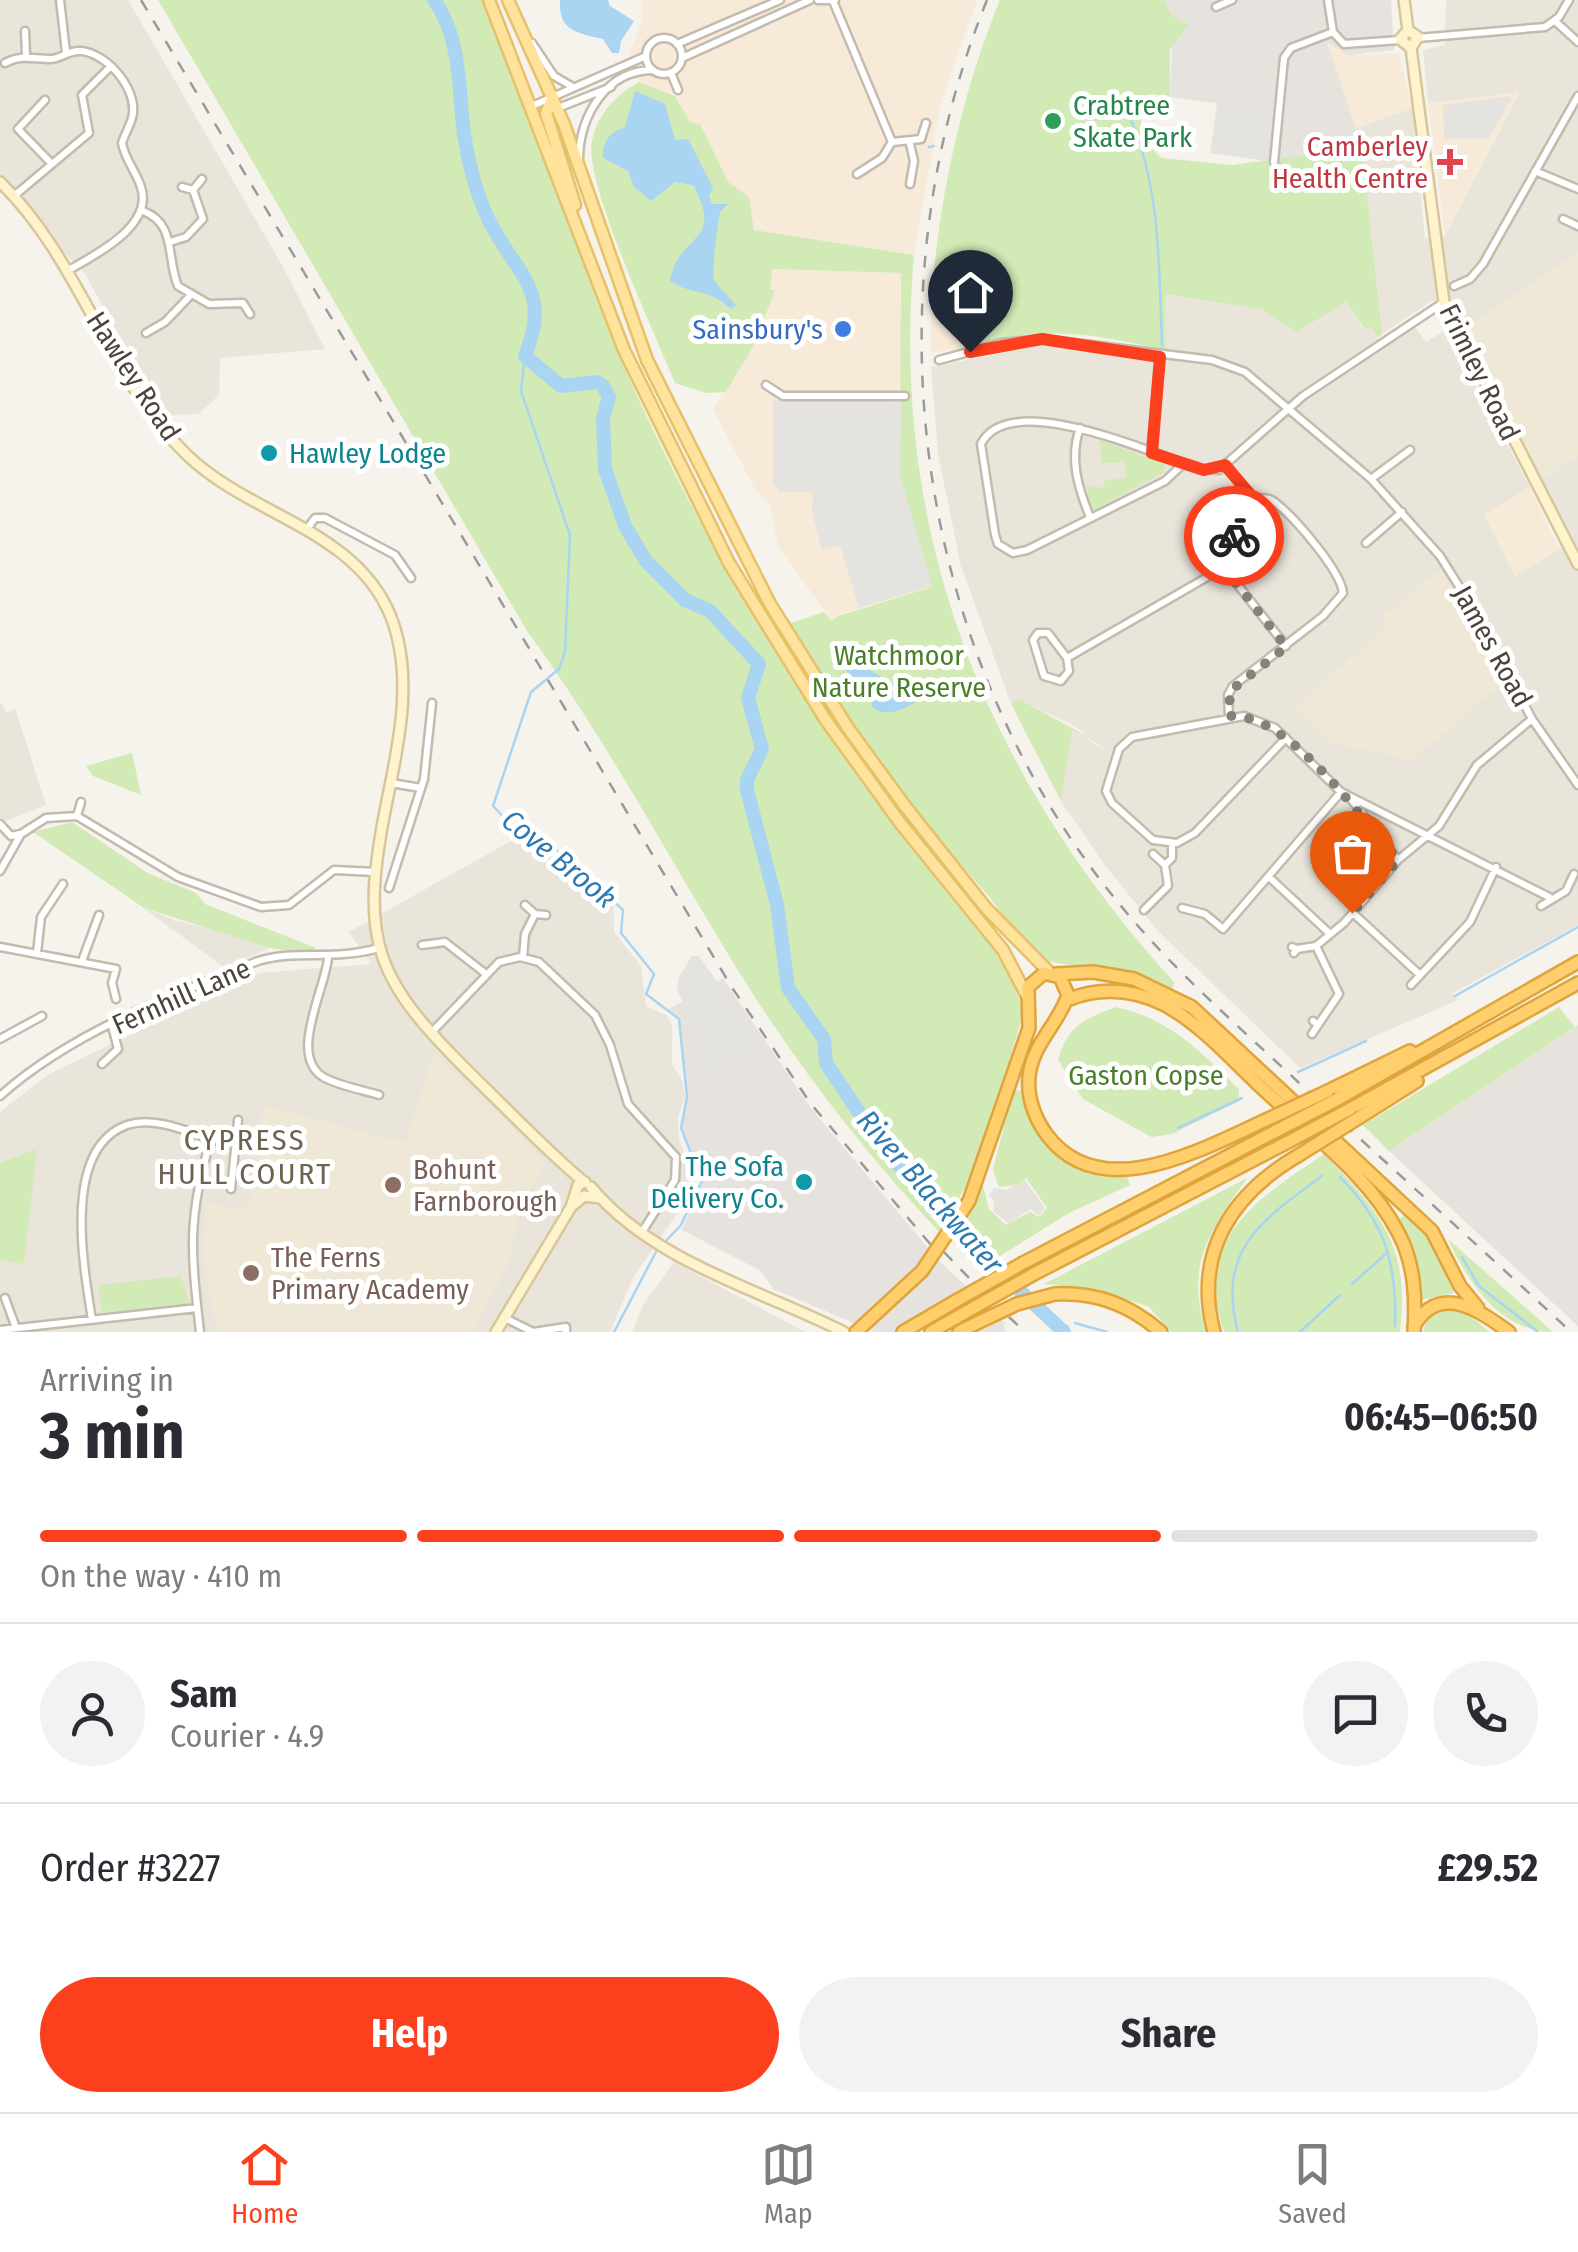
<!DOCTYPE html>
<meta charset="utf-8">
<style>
:root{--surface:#fff;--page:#f2f2f3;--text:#2b2b33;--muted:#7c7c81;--line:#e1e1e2;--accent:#fc3f1d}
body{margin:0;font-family:"Fira Sans Condensed",sans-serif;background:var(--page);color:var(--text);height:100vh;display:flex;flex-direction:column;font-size:38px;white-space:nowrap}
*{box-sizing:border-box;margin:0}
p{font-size:32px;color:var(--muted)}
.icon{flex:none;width:55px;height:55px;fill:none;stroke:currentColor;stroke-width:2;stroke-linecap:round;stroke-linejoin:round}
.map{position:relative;height:1332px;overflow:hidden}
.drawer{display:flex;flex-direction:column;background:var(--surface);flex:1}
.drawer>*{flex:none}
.pin{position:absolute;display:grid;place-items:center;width:85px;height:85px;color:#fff;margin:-102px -42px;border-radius:50% 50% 50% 0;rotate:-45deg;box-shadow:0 0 10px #0007}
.pin .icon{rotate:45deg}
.courier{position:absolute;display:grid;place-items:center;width:100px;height:100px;margin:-50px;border:8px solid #fc3f1d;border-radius:50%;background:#fff;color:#222;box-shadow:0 2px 12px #0007}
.summary em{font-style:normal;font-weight:700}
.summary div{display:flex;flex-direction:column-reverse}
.summary{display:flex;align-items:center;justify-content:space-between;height:170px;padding:0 40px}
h1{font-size:65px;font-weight:700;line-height:75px}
.bar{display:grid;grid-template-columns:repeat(4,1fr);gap:15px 10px;align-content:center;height:120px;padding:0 40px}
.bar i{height:12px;border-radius:8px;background:var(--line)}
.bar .current{background:var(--accent)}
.bar p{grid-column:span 4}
.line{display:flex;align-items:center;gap:25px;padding:0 40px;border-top:2px solid var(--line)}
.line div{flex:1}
.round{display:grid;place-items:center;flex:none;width:105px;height:105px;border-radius:52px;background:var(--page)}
.action{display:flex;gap:20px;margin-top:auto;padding:20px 40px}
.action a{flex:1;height:115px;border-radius:60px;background:var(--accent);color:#fff;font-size:40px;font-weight:700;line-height:115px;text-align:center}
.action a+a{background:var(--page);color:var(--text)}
.menu{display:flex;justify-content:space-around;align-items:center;height:140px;border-top:2px solid var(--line);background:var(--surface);font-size:28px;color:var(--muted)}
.menu a{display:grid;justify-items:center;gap:5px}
.menu .current{color:var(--accent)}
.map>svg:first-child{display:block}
</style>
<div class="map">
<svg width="1578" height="1332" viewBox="0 0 1578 1332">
<rect width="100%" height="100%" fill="#f6f3ec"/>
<path fill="#eae5da" d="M0 0H128L282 265 325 349 220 358 219 395 198 414 163 415 85 274 0 187Z
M1446 0H1578V253L1465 328 1454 301H1432L1382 334 1362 148 1354 129 1412 108 1425 239 1445 236 1519 93 1428 103 1423 50 1445 45Z
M1165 294 1261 309 1297 332 1346 302 1364 329 1371 325 1382 348 1415 327 1426 342 1446 330 1530 487 1485 515 1515 576 1572 541 1541 479 1578 455V925L1453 993 1458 1000 1300 1068 1159 932 1104 864 1061 801 1072 729 1108 752 1073 725 1019 700 1011 704 961 566 938 454 931 367 1043 345 1154 361 1166 351Z
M0 702 7 713 15 708 46 805 6 821 0 817Z
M518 837 573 868 614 906V932L641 966 646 1006 666 1015 672 1025V1064L682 1080 685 1097 678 1118 679 1139 690 1171 692 1192 633 1278 610 1332H0V1112L49 1074 259 973 371 964 349 932Z
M142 907 177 921 242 936 270 948 225 968Z
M674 1262 805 1332H632L643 1305Z"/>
<path fill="#f7ead8" d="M642 0H977L941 103 914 255 754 230 749 197 728 183 702 125 690 122 675 95 639 82 628 57 641 24Z
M1327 41 1348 55 1399 53 1412 108 1354 129Z
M1519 92 1445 236 1428 103Z
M771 269 901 273 900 477 932 587 838 615 832 621 778 547 771 507 756 491 713 409 742 367 770 290Z
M931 304 962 305 964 349 931 352Z
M1530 487 1559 550 1515 576 1484 515Z"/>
<path fill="#e6e2dd" d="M1164 0H1391L1394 50 1348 55 1327 42 1362 148 1261 163 1268 110 1170 97 1173 17Z
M723 978 810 1107 938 1260 1004 1322 1005 1332H875L773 1289 761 1271 682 1230 702 1181 681 1128 687 1096 679 1019 667 1010Z
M1578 1025V1326L1389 1151Z
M1024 1179 1045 1208 1039 1216 1030 1209 1009 1224 993 1211 994 1200 989 1195 994 1188 1006 1190Z"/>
<path fill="#efe8d6" d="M1578 253V455L1541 479 1465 328Z
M1441 569 1463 602 1504 682 1412 760 1330 743 1295 707 1387 626 1381 618Z
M434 1051 545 1161 518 1214 510 1261 472 1332H217L203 1258 207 1204 248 1209 264 1106 406 1143Z"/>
<path fill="#d2eab5" d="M158 0H483C534 115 569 237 618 353 686 510 774 660 874 798 915 854 1012 949 1023 1014L982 1156 940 1233C864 1152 795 1063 736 967 667 855 605 737 527 631Z
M1000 0H1164L1173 17 1189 24 1170 49V97L1150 94C1131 110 1144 146 1162 158L1232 165 1362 148 1382 334 1378 338 1371 326 1365 329 1346 302 1297 332 1261 309 1165 294 1166 351C1098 333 1031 324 964 349L962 305 931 304C939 199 960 98 1000 0Z
M639 82 675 96 690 122 701 125 728 182 749 197 754 230 914 255C889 537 987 776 1174 982L1173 989 1130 973 1043 961 1014 933 992 900 916 813 850 725 785 625 824 612 832 621 838 616 932 587 900 477 901 273 772 269 770 290H775L754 345 726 392 706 393 675 383C657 338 583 181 592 141 598 113 616 95 639 82Z
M1099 440 1165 464 1163 473 1091 511 1087 485 1103 488 1105 481 1127 477 1124 462 1102 463Z
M1019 699 1110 749 1072 730 1061 801 1011 704Z
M132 753 141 795 93 776 86 766Z
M72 822 148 873 196 893 205 904 316 948 306 953 270 948 144 908 33 832Z
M1116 1007C1170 1019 1201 1052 1239 1089V1101L1172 1134 1151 1137 1083 1099 1058 1060C1068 1026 1083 1019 1116 1007Z
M1559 1007 1575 1027 1389 1151 1363 1125Z
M1013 1090 1023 1091C1036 1150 1071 1170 1127 1177L1130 1185 1069 1213 979 1269 954 1243 983 1185 989 1209 1006 1225 1030 1212 1039 1217 1047 1208 1026 1178 1016 1185 999 1187 993 1170Z
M37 1149 24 1264 0 1260V1163Z
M1324 1154C1382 1214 1410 1246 1400 1332H1224C1192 1239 1257 1199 1324 1154Z
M1247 1178C1209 1234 1185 1263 1206 1332H1171L1149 1307 1098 1290 1044 1284Z
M1406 1212 1425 1231 1454 1293 1421 1300 1415 1251 1399 1220Z
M1448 1239 1553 1332C1501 1332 1468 1283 1448 1239Z
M181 1276 190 1304 102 1312 98 1285Z
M1448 1309 1465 1312 1490 1332H1423L1428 1317Z"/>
<path fill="#e5e3e0" d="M1508 96 1512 98 1488 139H1444L1443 105Z
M1217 103 1268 110 1262 160 1210 153Z
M835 398 901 402 900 477 932 586 859 608 840 545 822 550 812 513 813 492H779L773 482V400Z
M692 956H699L761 1042 710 1081 700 1073 693 1024 677 990 679 977Z"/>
<path fill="#a9d4f2" d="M560 0H608L610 6 634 21 621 41 619 53H612L603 39C577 33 558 31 560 0Z
M635 91 665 104 675 140 688 139 713 188 709 196 712 204H728L720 212C718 222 711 273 714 279 717 287 730 297 736 305L731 309C708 287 692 296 670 281 677 234 726 244 693 185L675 182 651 201 634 187 628 171 603 158C602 141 610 132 625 127Z
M850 659 915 696 918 701C903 709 888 718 873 708L868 691 845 670 844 661Z"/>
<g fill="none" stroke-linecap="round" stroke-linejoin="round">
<path stroke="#a9d4f2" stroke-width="2.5" d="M1129 116C1161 186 1159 270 1162 345
M929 147 934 146
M525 356 521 391 570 535 565 652 559 669 531 692 493 806 516 830 553 847 623 910 621 933 654 974 646 994 679 1019 687 1097 681 1128 702 1181 681 1225 663 1244
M1455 996 1578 927
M1298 1072 1366 1041
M1178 1128 1242 1098
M1340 1177C1385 1222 1397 1263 1395 1326
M1462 1257 1479 1286 1538 1332
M1352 1284 1388 1252
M1075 1323 1107 1332
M1061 1330 1067 1326
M614 1332 657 1250
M1238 1332C1216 1248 1263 1220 1322 1176
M1300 1332 1340 1295"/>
<path stroke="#a9d4f2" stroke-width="14" d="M434 0C462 39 458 89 464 134 469 166 478 202 494 230 523 280 550 294 525 356L561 386 597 382 603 386 609 397 603 418 605 469 625 526 646 561 685 600 710 611 759 664 748 698 762 749 747 780V790L777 905 788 988 824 1039 826 1063 878 1141 952 1227 1064 1332"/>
<g stroke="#c2bbae" stroke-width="11">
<path id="street" d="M60 0 66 52
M818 0H835
M1328 0 1333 32 1344 44 1400 40
M833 1 892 142 882 158 857 174
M1216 7 1232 0
M1555 21 1578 42
M25 31 26 55
M1418 38 1545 27 1559 17 1569 0
M646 56a18 18 0 1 1 36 0a18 18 0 1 1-36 0Z
M532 43 554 76 573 87
M677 44 780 0
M682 58 810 0
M5 63C23 54 32 59 51 59 63 58 68 50 81 51 106 53 136 87 133 113 132 123 125 133 122 143 125 160 136 171 141 187 154 226 95 255 67 271
M671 73 678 90
M45 100 18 129 50 162
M532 106 646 56
M558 108 611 87
M892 142 921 139 926 123
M910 144 914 161 910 184
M579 158C580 116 606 70 653 70
M1274 162 1284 58 1291 48 1333 32
M1535 171 1578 189
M182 187 193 190 202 179
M14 196 89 133 82 95 111 66
M143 211C177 224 166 258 178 286L209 304 243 303 250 314
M1563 219 1578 226
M170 242 186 237 203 219 193 190
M1454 286 1470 279 1483 264 1578 96
M146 333 165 322 189 297
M939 360 1002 343 1042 339 1212 360 1245 372 1371 479 1440 556 1479 618 1532 719 1578 785
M766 385 783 396H905
M1080 428C1069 458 1078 488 1090 517
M1151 453 1160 357
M1183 464 1165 481 1027 550 1013 553 998 544 995 535 981 444C1009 387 1156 455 1199 469L1219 470 1303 396 1444 302
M1225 465 1253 498C1262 498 1269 497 1276 503 1295 518 1341 571 1343 593L1323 616 1233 686 1228 695 1229 716
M1371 479 1410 450
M307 529 315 518H325L395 555 411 578
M1366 543 1402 512
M1222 565 1286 646
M1067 658 1048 633H1038L1033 640 1044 676 1061 681 1069 671 1067 658 1209 576 1222 565 1253 498
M1286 738 1195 833 1177 843 1153 840 1112 803 1106 791 1119 749 1132 737 1244 716 1275 728 1341 792 1549 897
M391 783 421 788
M1350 798 1398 860
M77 816 81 802
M0 824 11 836 20 834
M1153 854 1165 865
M0 871 21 834 46 818 77 816 178 877 261 907 289 905 334 870 376 872
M1269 877 1328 932
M389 888 424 779 432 703
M525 905 535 914 546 915
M1541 906 1566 891 1574 874
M1182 908 1205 914 1223 929 1341 792
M1144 910 1168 886 1165 865 1172 858V844
M1353 913 1420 975
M422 945 445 942 486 974
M0 947 116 969 112 983 116 999
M1292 947 1297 949 1294 953
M1297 949 1316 946
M37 953 41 917 63 884
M523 957 525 934 535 914
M328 958C325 990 287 1058 325 1078 341 1086 362 1090 379 1095
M82 961 99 915
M1411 985 1470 922 1496 867
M1313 1021 1318 1025 1339 994 1316 946 1344 923 1398 860 1439 826 1477 765 1532 719
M432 1032 499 962 520 957 539 962 595 1015 610 1045 628 1104 676 1157 675 1180 642 1232
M1312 1034 1318 1025
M0 1039 42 1016
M102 1064 118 1049 112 1026
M0 1096C70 1033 171 995 258 961 298 949 333 961 379 948
M211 1139 234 1142
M231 1189 238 1120
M5 1298 16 1328
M505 1318 533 1332 566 1327V1332
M92 1320C84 1268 61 1149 127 1125 154 1116 186 1131 211 1139 187 1217 191 1253 200 1332
M0 1330 197 1308"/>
</g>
<g stroke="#d6c79b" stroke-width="14">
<path id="secondary" d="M1404 0 1408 30
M1408 30 1400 39 1411 48
M1408 30 1418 37 1411 48
M1411 48 1444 302 1578 564
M0 182C80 259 109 380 187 455 250 516 356 529 391 617 413 674 400 738 388 796 357 946 374 979 480 1083 514 1116 548 1152 584 1182
M591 1187C653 1262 761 1290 844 1332
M572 1206 584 1196 600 1198
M496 1332 571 1207 578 1185 585 1182"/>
</g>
<g stroke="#e6c16a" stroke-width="15">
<path id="primary" d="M489 0 624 350 729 563 825 719 901 824 1003 950 1028 998
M508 0 564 124 647 360 770 604 848 728 905 806 986 908 1049 972
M553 97 546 113 575 205"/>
</g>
<g stroke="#e0a43c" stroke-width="16">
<path id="highway" d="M1056 974 1093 972 1134 979 1192 1007 1432 1231 1460 1286 1478 1308
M1067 1000C1099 987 1132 989 1163 1004 1201 1024 1232 1060 1263 1089 1311 1134 1369 1175 1399 1234 1415 1265 1416 1299 1414 1332
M1328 1091 1410 1051
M1338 1099 1578 962
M1350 1109 1578 983
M1360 1117 1417 1081
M969 1201 1029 1028 1028 987 1044 973 1060 977 1068 995C1058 1025 1032 1044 1029 1077 1027 1098 1035 1119 1047 1135 1101 1207 1204 1148 1266 1120
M1023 1263 1276 1131
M1034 1274 1288 1142
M1055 1294C1097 1292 1130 1305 1161 1332
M1414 1326C1440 1282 1480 1311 1509 1332
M856 1332 922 1271
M903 1332 956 1301
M931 1332 966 1312
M959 1332 977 1323
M1214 1332C1193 1253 1232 1194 1299 1155"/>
</g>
<use href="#street" stroke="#fff" stroke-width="6"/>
<use href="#secondary" stroke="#fff3cd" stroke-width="9"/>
<use href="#primary" stroke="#ffe39c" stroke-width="10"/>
<use href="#highway" stroke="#ffcf6e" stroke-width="11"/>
<path stroke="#9a9a9a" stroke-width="2.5" stroke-dasharray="12 12" stroke-linecap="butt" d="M141 0 731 986 811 1104 931 1245
M987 0C865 301 915 662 1126 912 1177 973 1238 1026 1296 1080 1387 1164 1480 1247 1571 1332
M944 1252 970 1279
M1009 1317 1025 1332"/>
<g stroke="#e0a43c" stroke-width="16" stroke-linecap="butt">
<path id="highway-bridge" d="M1266 1120 1328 1091
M1276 1131 1338 1099
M1288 1142 1350 1109
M1299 1155 1360 1117
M922 1271 969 1201
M956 1301 1023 1263
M966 1312 1034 1274
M977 1323 1017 1304 1055 1294"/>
</g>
<use href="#highway-bridge" stroke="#ffcf6e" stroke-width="11"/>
</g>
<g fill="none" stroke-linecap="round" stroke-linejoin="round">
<path stroke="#878178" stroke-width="10" stroke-dasharray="0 18" d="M1234 536 1222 565 1286 647 1230 691 1229 716C1289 712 1360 818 1398 860L1352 913"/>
<path stroke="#fc3f1d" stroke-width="12" d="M970 352 1042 339 1160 357 1152 453 1204 470 1225 465 1253 498 1234 536"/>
</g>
<circle fill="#2e9e5b" stroke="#fff" stroke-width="4" cx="1053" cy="121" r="10"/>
<path fill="#e0444e" stroke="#fff" stroke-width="4" d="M1445 147h10v10h10v10h-10v10h-10v-10h-10v-10h10z"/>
<circle fill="#3f7fe0" stroke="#fff" stroke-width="4" cx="843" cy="329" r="10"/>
<g fill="#0f9aa8" stroke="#fff" stroke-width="4">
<circle cx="269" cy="453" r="10"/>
<circle cx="804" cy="1182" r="10"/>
</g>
<g fill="#8d6e63" stroke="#fff" stroke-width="4">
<circle cx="393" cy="1185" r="10"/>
<circle cx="251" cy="1273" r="10"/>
</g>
<g text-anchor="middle" stroke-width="10" stroke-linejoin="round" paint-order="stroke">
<g font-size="28" fill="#27864d" stroke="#fff" text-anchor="start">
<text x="1073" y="115">Crabtree<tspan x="1073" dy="32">Skate Park</tspan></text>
</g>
<g font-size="28" fill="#be3a42" stroke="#fff" text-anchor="end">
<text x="1428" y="156">Camberley<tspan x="1428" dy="32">Health Centre</tspan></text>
</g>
<g font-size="28" fill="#366cbe" stroke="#fff" text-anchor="end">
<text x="823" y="339">Sainsbury's</text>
</g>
<g font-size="28" fill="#4b4439" stroke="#fff">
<text transform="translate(1480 372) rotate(64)" y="10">Frimley Road</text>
<text transform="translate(134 376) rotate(57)" y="10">Hawley Road</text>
<text transform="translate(1493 646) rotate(61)" y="10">James Road</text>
<text transform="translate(181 996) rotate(-24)" y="10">Fernhill Lane</text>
</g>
<g font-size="28" fill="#0d838f" stroke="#fff" text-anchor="start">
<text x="289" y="463">Hawley Lodge</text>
<text x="784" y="1176" text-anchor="end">The Sofa<tspan x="784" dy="32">Delivery Co.</tspan></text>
</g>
<g font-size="28" fill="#4a7f2a" stroke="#fff">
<text x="899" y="665">Watchmoor<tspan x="899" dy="32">Nature Reserve</tspan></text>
<text x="1146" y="1085">Gaston Copse</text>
</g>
<g font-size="28" fill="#785e54" stroke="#fff" text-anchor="start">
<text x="413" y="1179">Bohunt<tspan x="413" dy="32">Farnborough</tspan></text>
<text x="271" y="1267">The Ferns<tspan x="271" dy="32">Primary Academy</tspan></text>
</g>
<g font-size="30" font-style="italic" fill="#2e7ab2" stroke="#fff">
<text transform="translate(559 859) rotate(39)" y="10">Cove Brook</text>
<text transform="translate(930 1192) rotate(49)" y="10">River Blackwater</text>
</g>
<g font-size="30" letter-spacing="2.5" fill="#6e6250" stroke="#fff">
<text x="245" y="1150">CYPRESS<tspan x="245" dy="34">HULL COURT</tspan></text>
</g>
</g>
</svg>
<div class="pin" style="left:1352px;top:913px;background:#ea580c"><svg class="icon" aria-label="bag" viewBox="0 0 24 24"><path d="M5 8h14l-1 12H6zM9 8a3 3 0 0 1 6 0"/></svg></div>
<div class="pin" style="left:970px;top:352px;background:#1f2937"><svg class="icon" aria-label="home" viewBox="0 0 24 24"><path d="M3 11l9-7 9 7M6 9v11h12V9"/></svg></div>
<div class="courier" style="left:1234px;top:536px"><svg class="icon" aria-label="bike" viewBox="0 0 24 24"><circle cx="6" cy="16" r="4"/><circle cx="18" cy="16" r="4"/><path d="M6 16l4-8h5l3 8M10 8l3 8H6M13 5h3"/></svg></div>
</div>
<section class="drawer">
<div class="summary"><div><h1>3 min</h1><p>Arriving in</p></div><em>06:45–06:50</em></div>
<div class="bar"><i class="current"></i><i class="current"></i><i class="current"></i><i></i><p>On the way · 410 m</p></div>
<div class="line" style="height:180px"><a class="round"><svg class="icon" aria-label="person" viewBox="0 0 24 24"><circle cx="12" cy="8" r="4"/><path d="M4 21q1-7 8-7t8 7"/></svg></a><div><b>Sam</b><p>Courier · 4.9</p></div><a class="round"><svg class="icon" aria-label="chat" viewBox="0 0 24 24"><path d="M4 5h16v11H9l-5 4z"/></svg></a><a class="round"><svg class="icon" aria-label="phone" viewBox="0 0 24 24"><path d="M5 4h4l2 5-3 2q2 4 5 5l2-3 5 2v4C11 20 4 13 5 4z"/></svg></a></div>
<div class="line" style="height:130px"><div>Order #3227</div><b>£29.52</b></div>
<div class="action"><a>Help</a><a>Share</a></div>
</section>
<nav class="menu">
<a class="current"><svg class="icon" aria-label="home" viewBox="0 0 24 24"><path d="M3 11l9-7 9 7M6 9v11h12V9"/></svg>Home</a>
<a><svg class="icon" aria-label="map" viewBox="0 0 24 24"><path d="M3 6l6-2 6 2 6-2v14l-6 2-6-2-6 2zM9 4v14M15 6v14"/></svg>Map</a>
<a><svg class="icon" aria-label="saved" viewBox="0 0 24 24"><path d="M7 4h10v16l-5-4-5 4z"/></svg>Saved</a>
</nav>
